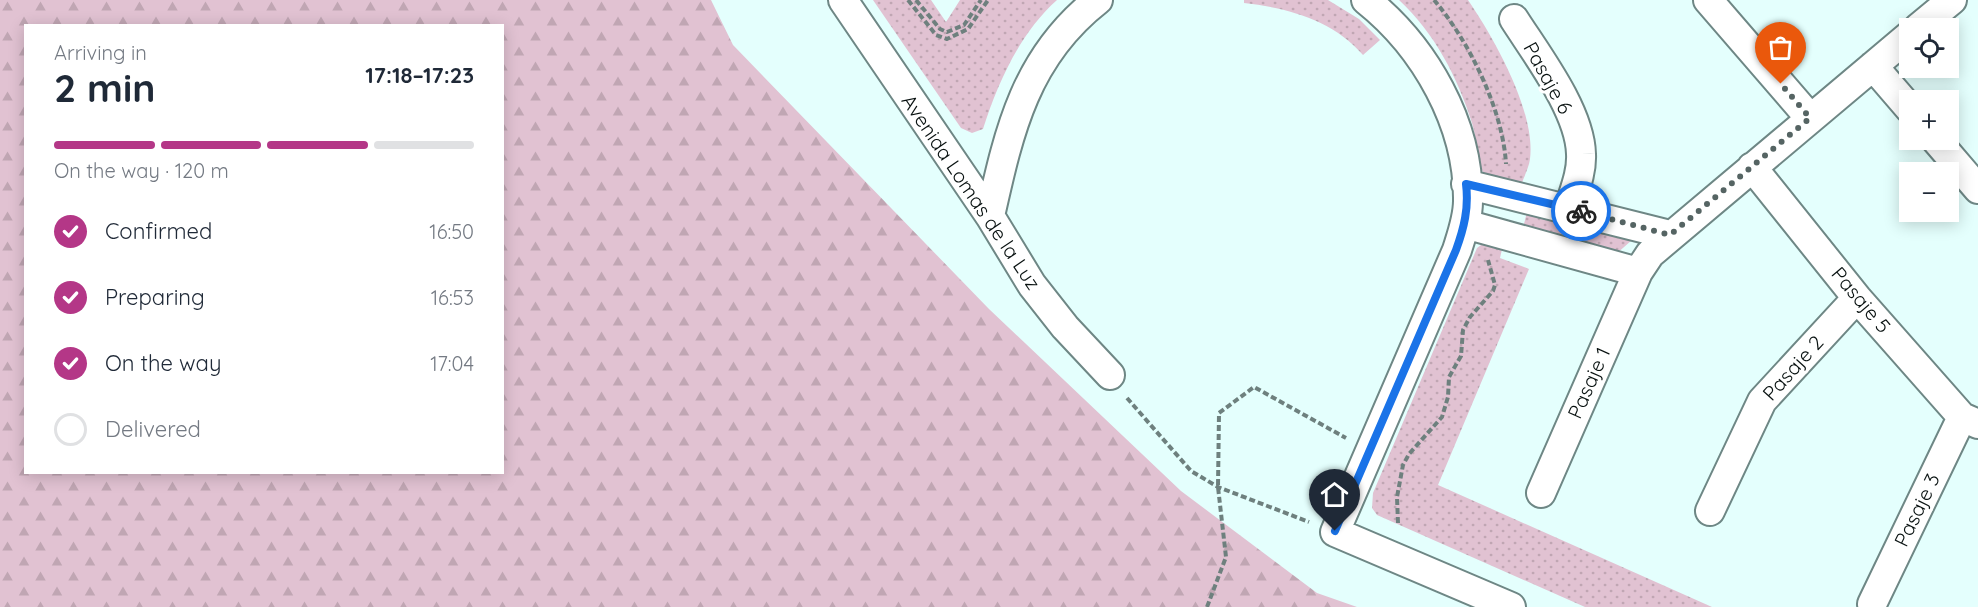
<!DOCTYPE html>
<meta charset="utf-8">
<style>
:root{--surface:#fff;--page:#f6f6f7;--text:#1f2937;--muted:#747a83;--line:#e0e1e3;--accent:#b43787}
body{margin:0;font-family:Quicksand,sans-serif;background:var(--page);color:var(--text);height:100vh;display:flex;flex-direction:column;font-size:22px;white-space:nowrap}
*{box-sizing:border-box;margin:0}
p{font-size:20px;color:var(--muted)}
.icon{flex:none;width:33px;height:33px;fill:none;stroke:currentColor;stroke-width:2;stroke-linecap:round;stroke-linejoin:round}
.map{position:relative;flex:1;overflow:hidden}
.drawer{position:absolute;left:24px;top:24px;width:480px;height:450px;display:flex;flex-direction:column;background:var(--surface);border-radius:0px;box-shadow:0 3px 15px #0003}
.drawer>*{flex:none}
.controls{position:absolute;left:1899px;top:18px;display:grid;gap:12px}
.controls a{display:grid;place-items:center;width:60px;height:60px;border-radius:0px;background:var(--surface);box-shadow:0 3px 15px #0003;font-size:30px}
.pin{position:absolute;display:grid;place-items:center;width:51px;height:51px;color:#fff;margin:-62px -26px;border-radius:50% 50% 50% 0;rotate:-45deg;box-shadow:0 0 6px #0007}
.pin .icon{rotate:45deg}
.courier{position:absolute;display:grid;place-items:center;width:60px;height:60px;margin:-30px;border:4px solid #1a73e8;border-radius:50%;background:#fff;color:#222;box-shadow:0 2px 8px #0007}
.headline em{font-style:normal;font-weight:700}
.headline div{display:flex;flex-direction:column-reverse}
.headline{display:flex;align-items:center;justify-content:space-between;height:102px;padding:0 30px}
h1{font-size:39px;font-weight:700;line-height:45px}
.bar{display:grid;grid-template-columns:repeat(4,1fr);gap:9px 6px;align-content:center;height:72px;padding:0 30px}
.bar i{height:8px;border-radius:4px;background:var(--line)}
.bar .on{background:var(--accent)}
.bar p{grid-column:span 4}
ol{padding:0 30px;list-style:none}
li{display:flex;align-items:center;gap:18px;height:66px}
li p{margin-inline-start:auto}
li .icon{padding:6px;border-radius:50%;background:var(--accent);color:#fff;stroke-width:4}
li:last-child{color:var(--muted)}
li i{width:33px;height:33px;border:3px solid var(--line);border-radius:50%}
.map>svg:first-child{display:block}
</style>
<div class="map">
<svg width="1978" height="607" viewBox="0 0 1978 607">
<defs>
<pattern id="grass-dots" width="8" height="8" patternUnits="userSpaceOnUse" patternTransform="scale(1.5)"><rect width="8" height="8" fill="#e1c2d2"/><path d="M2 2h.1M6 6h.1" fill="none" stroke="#c0a6b3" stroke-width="1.8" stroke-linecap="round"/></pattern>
<pattern id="forest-firs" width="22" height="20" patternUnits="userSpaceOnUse" patternTransform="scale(1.5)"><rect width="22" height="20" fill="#e1c2d2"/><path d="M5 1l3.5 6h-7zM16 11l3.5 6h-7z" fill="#c0a6b3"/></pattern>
</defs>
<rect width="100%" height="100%" fill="#e4fffd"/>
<path fill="url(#grass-dots)" d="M873 0H931L946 22 960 0H1057C1020 33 998 82 983 129L972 133 961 128Z
M1244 0H1328L1359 19 1380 40 1363 55C1333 20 1288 8 1244 3Z
M1399 0H1468C1494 38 1536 112 1530 159 1529 167 1524 177 1521 185 1510 183 1489 182 1483 172 1478 164 1476 135 1472 123 1458 78 1434 32 1399 0Z
M1527 212 1632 240 1615 255 1523 228Z
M1485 242 1503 245 1500 258 1529 269 1438 485 1712 607H1585L1377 515 1372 508 1373 493 1477 248Z"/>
<path fill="url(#forest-firs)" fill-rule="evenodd" d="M0 0H711L733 45 989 309 1181 491 1317 593 1357 607H0ZM26 26H502V472H26Z"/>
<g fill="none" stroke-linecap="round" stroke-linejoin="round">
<g stroke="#6e8785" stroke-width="32">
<path id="minor" d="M843 0 990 216 1032 285 1065 327 1110 375
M1366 0C1425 47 1469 124 1468 201 1468 218 1462 234 1457 250L1335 532 1511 607
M1708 0 1810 118
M1514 19C1537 55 1580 111 1581 154 1582 173 1574 191 1569 208
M1918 28 1952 0
M1873 66 1910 109
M1936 140 1978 189
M1752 167 1857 298 1962 417 1978 424
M1466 184 1670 235
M990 216C1009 131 1025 57 1098 0
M1465 224 1638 272
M1541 493 1638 272 1650 254 1910 35
M1710 511 1762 401 1857 298
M1872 604 1962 417"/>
</g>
<path stroke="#6e807e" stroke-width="4" stroke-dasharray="6 3" stroke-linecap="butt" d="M908 0 936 35 947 39 968 29 988 0
M916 0 940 29 947 32 964 25 981 0
M1434 0C1469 41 1503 110 1506 164
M1127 398 1191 471 1218 487 1309 522
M1398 523 1397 497 1403 465 1409 454 1442 417 1448 397 1449 377 1461 356 1463 330 1470 317 1493 291 1495 285 1488 260
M1207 607 1226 557 1218 487 1219 413 1254 387 1346 438"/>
<use href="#minor" stroke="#fff" stroke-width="28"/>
</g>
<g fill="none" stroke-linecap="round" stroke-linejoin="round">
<path stroke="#556463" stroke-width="6" stroke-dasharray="0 10.8" d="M1581 211 1670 235 1810 118 1781 84"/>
<path stroke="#1a73e8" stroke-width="8" d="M1335 531 1456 250C1464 228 1469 208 1466 184L1581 211"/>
</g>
<g text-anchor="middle" stroke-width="6" stroke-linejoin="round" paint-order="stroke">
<g font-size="20" fill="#081110" stroke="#fff">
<text transform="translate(1548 78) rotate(61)" y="7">Pasaje 6</text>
<text transform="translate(971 192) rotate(56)" y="7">Avenida Lomas de la Luz</text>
<text transform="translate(1861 300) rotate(50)" y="7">Pasaje 5</text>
<text transform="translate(1793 368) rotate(-48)" y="7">Pasaje 2</text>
<text transform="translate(1589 383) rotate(-66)" y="7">Pasaje 1</text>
<text transform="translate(1917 510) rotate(-64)" y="7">Pasaje 3</text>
</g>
</g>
</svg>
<div class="controls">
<a><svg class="icon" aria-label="locate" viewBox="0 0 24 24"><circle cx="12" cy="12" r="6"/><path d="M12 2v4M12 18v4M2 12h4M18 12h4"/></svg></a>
<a>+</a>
<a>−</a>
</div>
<div class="pin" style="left:1781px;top:84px;background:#ea580c"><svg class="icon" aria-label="bag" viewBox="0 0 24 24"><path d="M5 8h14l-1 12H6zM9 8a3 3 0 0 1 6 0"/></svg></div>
<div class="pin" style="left:1335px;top:531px;background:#1f2937"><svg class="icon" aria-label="home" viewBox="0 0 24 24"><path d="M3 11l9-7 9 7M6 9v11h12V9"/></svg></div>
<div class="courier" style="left:1581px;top:211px"><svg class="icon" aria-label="bike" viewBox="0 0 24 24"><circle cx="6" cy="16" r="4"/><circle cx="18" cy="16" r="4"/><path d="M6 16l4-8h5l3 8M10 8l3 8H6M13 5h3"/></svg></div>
<section class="drawer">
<div class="headline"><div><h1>2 min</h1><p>Arriving in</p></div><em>17:18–17:23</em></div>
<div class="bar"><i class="on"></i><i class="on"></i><i class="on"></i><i></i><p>On the way · 120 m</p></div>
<ol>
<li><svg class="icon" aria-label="check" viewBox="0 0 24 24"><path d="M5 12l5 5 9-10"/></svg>Confirmed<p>16:50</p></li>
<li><svg class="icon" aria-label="check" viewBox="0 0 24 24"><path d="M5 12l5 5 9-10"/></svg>Preparing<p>16:53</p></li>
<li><svg class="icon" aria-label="check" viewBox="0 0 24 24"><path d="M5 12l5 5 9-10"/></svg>On the way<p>17:04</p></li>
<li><i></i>Delivered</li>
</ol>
</section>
</div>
